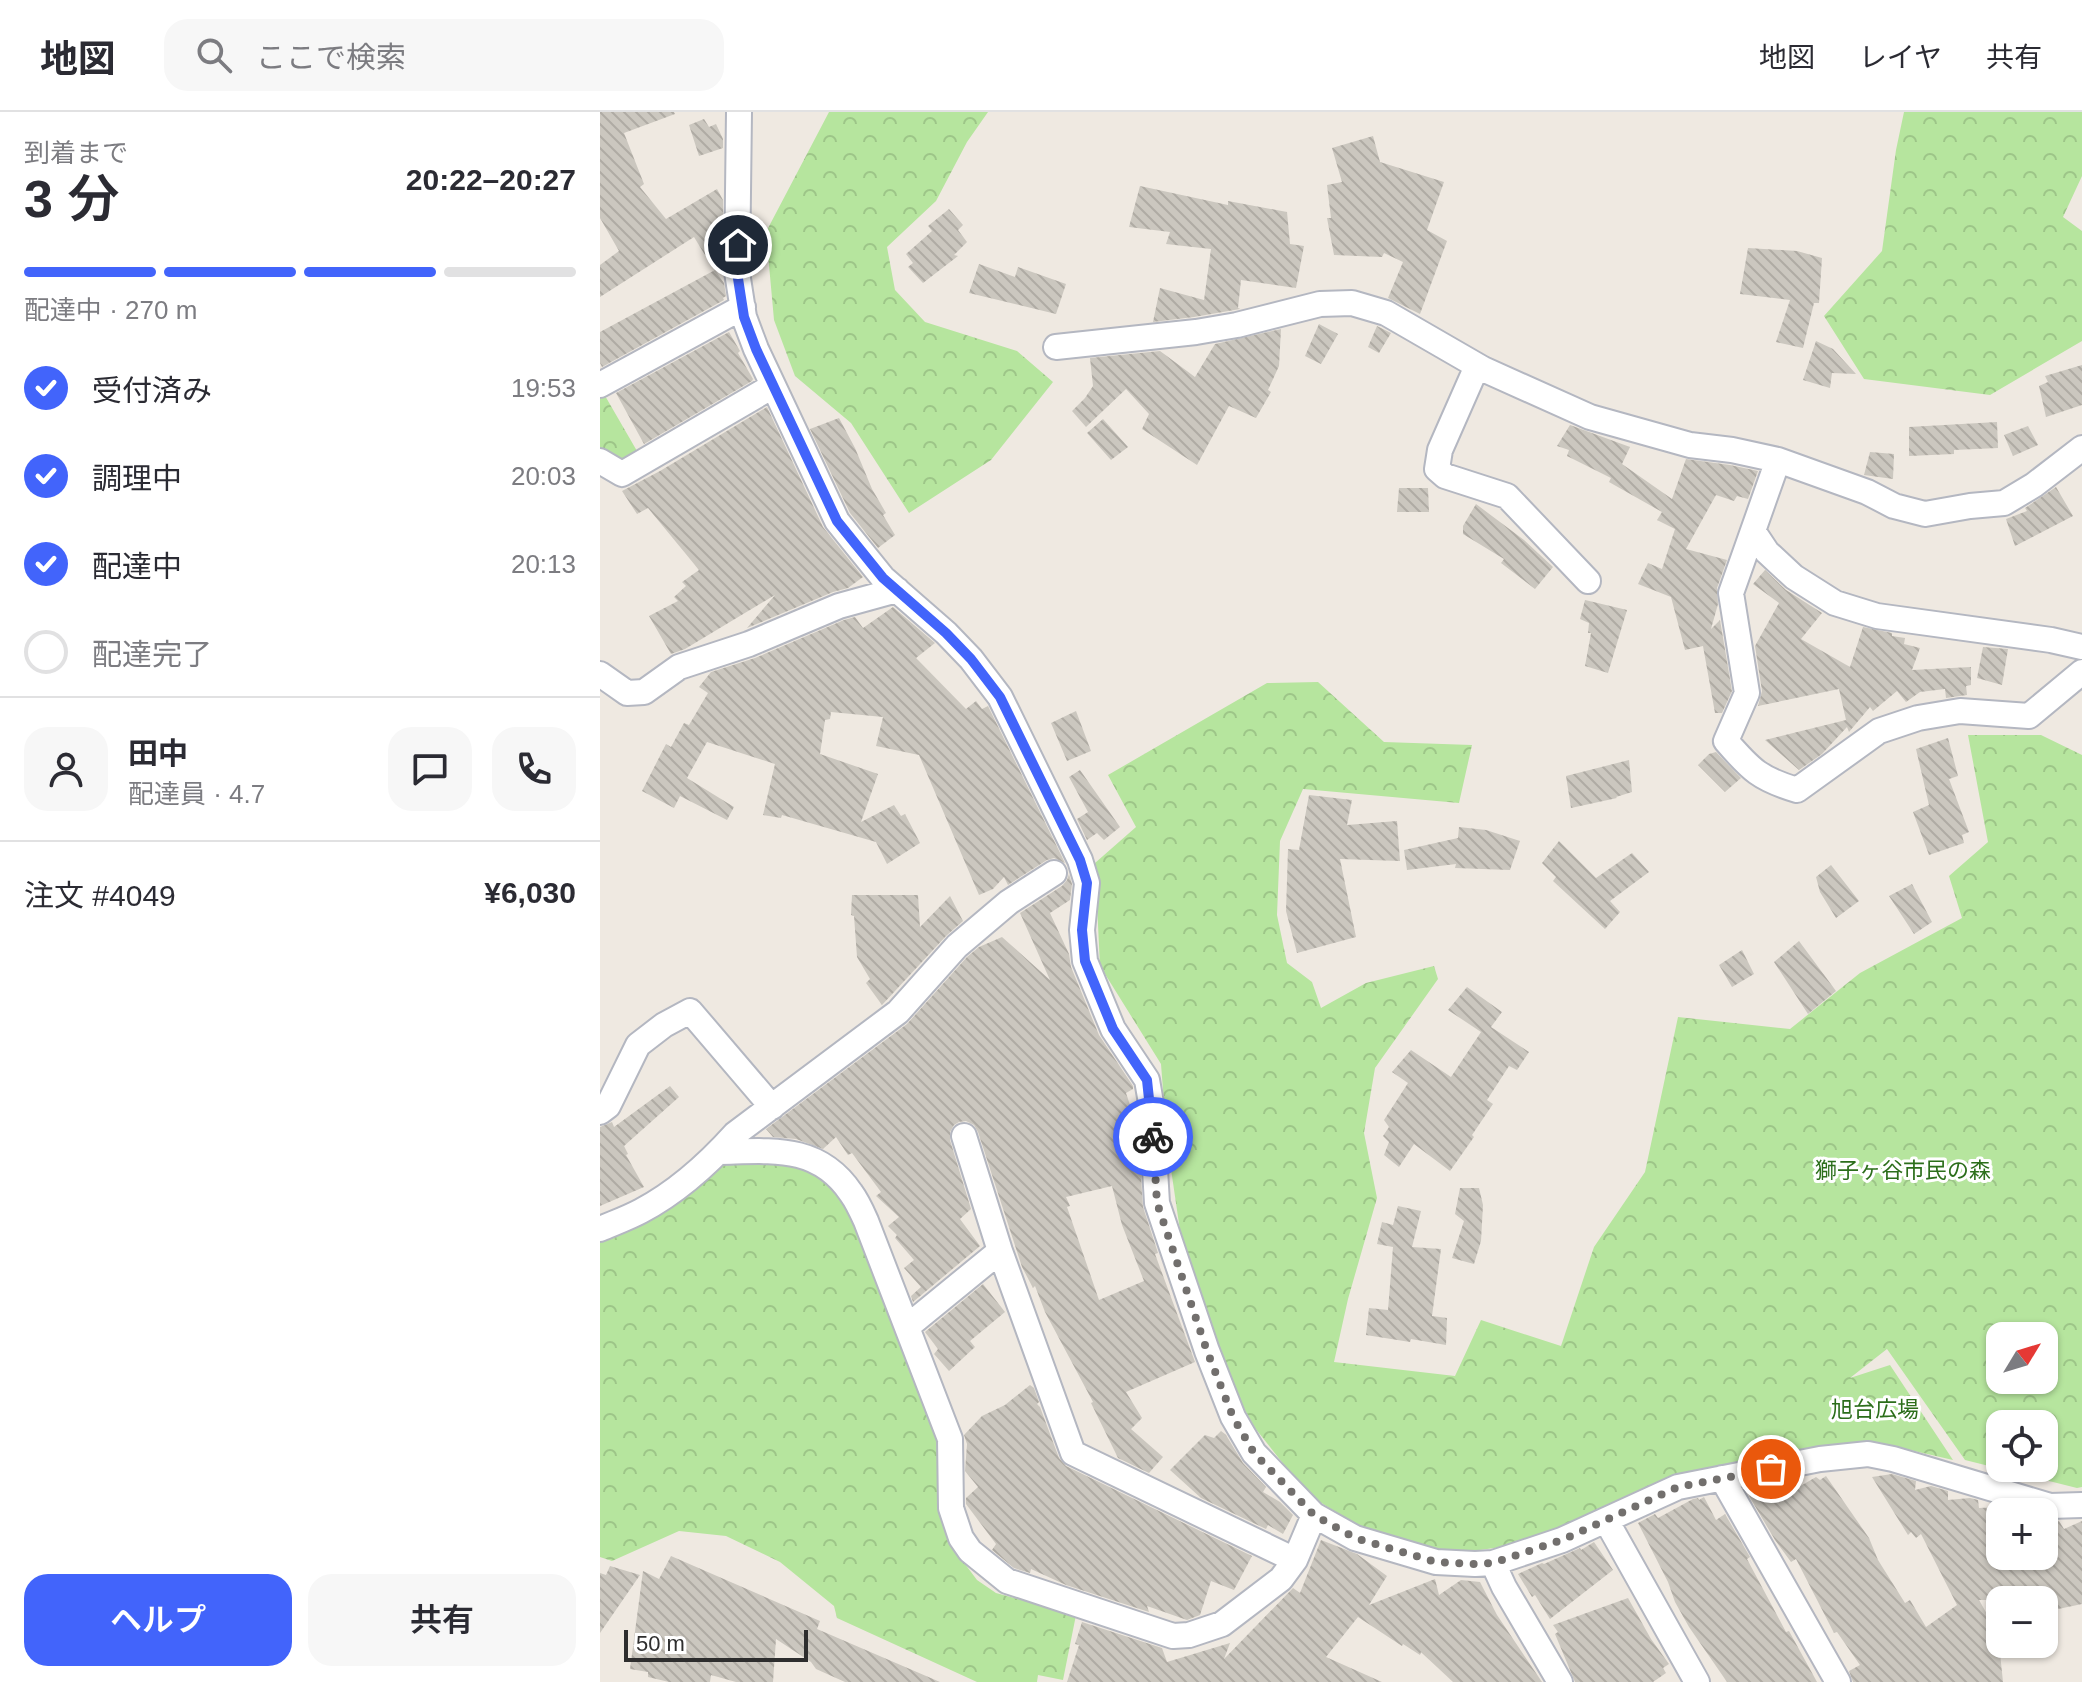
<!DOCTYPE html>
<html lang="ja">
<meta charset="utf-8">
<style>
:root{--surface:#fff;--page:#f7f7f7;--text:#2b2b33;--muted:#7c7c81;--line:#e1e1e2;--accent:#4264fb}
body{margin:0;font-family:Arial,"Noto Sans JP",sans-serif;background:var(--page);color:var(--text);height:100vh;display:flex;flex-direction:column;font-size:30px;white-space:nowrap}
*{box-sizing:border-box;margin:0}
p{font-size:26px;color:var(--muted)}
.icon{flex:none;width:44px;height:44px;fill:none;stroke:currentColor;stroke-width:2;stroke-linecap:round;stroke-linejoin:round}
.map{position:relative;flex:1;overflow:hidden}
.panel{display:flex;flex-direction:column;background:var(--surface);width:600px}
.panel>*{flex:none}
.needle{width:52px;rotate:52deg}
.controls{position:absolute;left:1386px;top:1210px;display:grid;gap:16px}
.controls a{display:grid;place-items:center;width:72px;height:72px;border-radius:16px;background:var(--surface);box-shadow:0 2px 6px #0004;font-size:40px}
.scale{position:absolute;left:24px;bottom:20px;width:184px;box-sizing:border-box;padding-left:8px;border:4px solid #2e2e2e;border-top:0;font-size:22px;line-height:28px;white-space:nowrap;color:#2e2e2e;-webkit-text-stroke:6px #fff;paint-order:stroke}
.pin{position:absolute;display:grid;place-items:center;width:68px;height:68px;color:#fff;margin:-34px;border:4px solid #fff;border-radius:50%;box-shadow:0 2px 8px #0007}
.courier{position:absolute;display:grid;place-items:center;width:80px;height:80px;margin:-40px;border:6px solid #4264fb;border-radius:50%;background:#fff;color:#222;box-shadow:0 2px 10px #0007}
.summary em{font-style:normal;font-weight:600}
.summary div{display:flex;flex-direction:column-reverse}
.summary{display:flex;align-items:center;justify-content:space-between;height:136px;padding:0 24px}
h1{font-size:52px;font-weight:600;line-height:60px}
.bar{display:grid;grid-template-columns:repeat(4,1fr);gap:12px 8px;align-content:center;height:96px;padding:0 24px}
.bar i{height:10px;border-radius:6px;background:var(--line)}
.bar .current{background:var(--accent)}
.bar p{grid-column:span 4}
.line{display:flex;align-items:center;gap:20px;padding:0 24px;border-top:2px solid var(--line)}
.line div{flex:1}
.round{display:grid;place-items:center;flex:none;width:84px;height:84px;border-radius:24px;background:var(--page)}
ol{padding:0 24px;list-style:none}
li{display:flex;align-items:center;gap:24px;height:88px}
li p{margin-inline-start:auto}
li .icon{padding:8px;border-radius:50%;background:var(--accent);color:#fff;stroke-width:4}
li:last-child{color:var(--muted)}
li i{width:44px;height:44px;border:4px solid var(--line);border-radius:50%}
.action{display:flex;gap:16px;margin-top:auto;padding:16px 24px}
.action a{flex:1;height:92px;border-radius:24px;background:var(--accent);color:#fff;font-size:32px;font-weight:600;line-height:92px;text-align:center}
.action a+a{background:var(--page);color:var(--text)}
header{display:flex;align-items:center;gap:48px;box-sizing:border-box;height:112px;padding:0 40px;background:var(--surface);border-bottom:2px solid var(--line)}
header strong{font-size:38px}
nav{display:flex;gap:44px;margin-inline-start:auto;font-size:28px}
.search{width:560px;height:72px;background:var(--page);display:flex;align-items:center;gap:20px;box-sizing:border-box;padding:0 28px;border-radius:24px;color:var(--muted);font-size:30px}
main{display:flex;flex:1;min-height:0}
.map>svg:first-child{display:block}
</style>
<header>
<strong>地図</strong>
<div class="search"><svg class="icon" aria-label="search" viewBox="0 0 24 24"><circle cx="10" cy="10" r="6"/><path d="M15 15l6 6"/></svg>ここで検索</div>
<nav><a>地図</a><a>レイヤ</a><a>共有</a></nav>
</header>
<main>
<section class="panel">
<div class="summary"><div><h1>3 分</h1><p>到着まで</p></div><em>20:22–20:27</em></div>
<div class="bar"><i class="current"></i><i class="current"></i><i class="current"></i><i></i><p>配達中 · 270 m</p></div>
<ol>
<li><svg class="icon" aria-label="check" viewBox="0 0 24 24"><path d="M5 12l5 5 9-10"/></svg>受付済み<p>19:53</p></li>
<li><svg class="icon" aria-label="check" viewBox="0 0 24 24"><path d="M5 12l5 5 9-10"/></svg>調理中<p>20:03</p></li>
<li><svg class="icon" aria-label="check" viewBox="0 0 24 24"><path d="M5 12l5 5 9-10"/></svg>配達中<p>20:13</p></li>
<li><i></i>配達完了</li>
</ol>
<div class="line" style="height:144px"><a class="round"><svg class="icon" aria-label="person" viewBox="0 0 24 24"><circle cx="12" cy="8" r="4"/><path d="M4 21q1-7 8-7t8 7"/></svg></a><div><b>田中</b><p>配達員 · 4.7</p></div><a class="round"><svg class="icon" aria-label="chat" viewBox="0 0 24 24"><path d="M4 5h16v11H9l-5 4z"/></svg></a><a class="round"><svg class="icon" aria-label="phone" viewBox="0 0 24 24"><path d="M5 4h4l2 5-3 2q2 4 5 5l2-3 5 2v4C11 20 4 13 5 4z"/></svg></a></div>
<div class="line" style="height:104px"><div>注文 #4049</div><b>¥6,030</b></div>
<div class="action"><a>ヘルプ</a><a>共有</a></div>
</section>
<div class="map">
<svg width="1482" height="1570" viewBox="0 0 1482 1570">
<defs>
<pattern id="forest-crowns" width="20" height="18" patternUnits="userSpaceOnUse" patternTransform="scale(2)"><rect width="20" height="18" fill="#b6e59e"/><path d="M2 6a3 3 0 1 1 6 0M12 15a3 3 0 1 1 6 0" fill="none" stroke="#9dc588"/></pattern>
<pattern id="building-back-hatch" width="6" height="6" patternUnits="userSpaceOnUse" patternTransform="scale(2)"><rect width="6" height="6" fill="#cbc7bf"/><path d="M-1 5l2 2M0 0l6 6M5-1l2 2" fill="none" stroke="#afaba4"/></pattern>
</defs>
<rect width="100%" height="100%" fill="#efe9e1"/>
<path fill="url(#forest-crowns)" fill-rule="evenodd" d="M229 0H388L367 30 336 89 287 135 295 178 325 210 417 239 453 270 391 348 309 401 251 311 195 264 174 208 166 120Z
M1304 0H1482V64L1463 105 1482 119V229L1390 283 1264 267 1224 204 1282 139 1296 38Z
M4 282 37 339 20 348 0 338V284Z
M718 570 784 630 872 633 859 691 703 677 680 729 677 803 687 851 712 870 721 896 766 871 834 854 838 867 775 956 764 1021 777 1086 748 1187 734 1250 855 1264 881 1208 961 1234 994 1135 1045 1060 1078 905 1190 917 1260 861 1362 806 1349 764 1388 730 1368 623H1441L1482 643V1375L1477 1376 1365 1348 1287 1237 1250 1266 1290 1253 1353 1348 1297 1335 1241 1332 1124 1355 917 1433 857 1441 768 1420 707 1382 655 1316 628 1268 582 1132 567 1030 561 952 500 854 495 751 536 715 508 663 667 571ZM1400 1224H1444V1268H1400ZM1400 1312H1444V1356H1400Z
M152 1048 189 1051 217 1060 233 1071 267 1132 338 1330 343 1403 365 1452 377 1468 396 1481 476 1503 463 1568 438 1563 437 1570H377L237 1506 234 1494 180 1450 126 1424 79 1419 12 1449 0 1445V1127L119 1052Z"/>
<path fill="url(#building-back-hatch)" fill-rule="evenodd" d="M0 0H74L75 2 24 21 44 72 40 75 66 107 117 77 123 88V104L119 107 123 114 122 132 105 143 94 125 0 185V153L19 139 0 106Z
M104 7 109 15 116 12 123 27V36L99 44 89 13Z
M773 24 780 50 844 70 827 118 847 129 820 202 788 186 803 150 784 141 782 145 734 143 727 106H731L727 73 742 70 732 36Z
M540 74 628 93V89L687 100 690 132 704 134 696 176 641 168 638 196 640 197 594 205 553 210 560 176 604 188 611 137 566 132 570 120 529 115Z
M349 97 363 113 358 118 367 130 354 143 358 144 323 171 308 155 313 151 306 142 332 119 328 114Z
M1148 136 1197 139 1222 146 1219 191H1214L1203 236 1176 230 1190 188 1140 182Z
M379 152 415 165 418 155 466 172 456 202 369 181Z
M115 158 124 171 126 184 123 186 124 188 2 255 0 251V220Z
M719 212 738 222 721 252 705 244Z
M777 214 791 221 779 241 768 235Z
M681 217 679 254 668 278 671 280 656 306 629 294 597 353 542 317 549 302 526 277 486 315 472 299 485 286 493 274 490 246 560 239 595 265 615 232Z
M129 220 140 239 138 241 153 267 152 269 44 332 16 281Z
M1216 229 1233 237 1256 262 1232 261 1230 276 1203 268Z
M1482 253V293L1446 305 1439 274 1448 270 1445 264Z
M167 295 223 415 263 465 248 476 233 480 147 516 175 483 85 537 71 542 49 504 78 489 74 485 86 474 82 470 99 458 48 396 37 402 22 379 60 359Z
M239 306 255 336 272 377 286 401 283 403 295 423 278 436 250 401 210 317Z
M503 307 528 335 511 348 487 321Z
M1397 310 1398 336 1354 338V342L1309 344V315Z
M970 313 1030 335 1022 352 1072 387 1086 347 1130 353 1158 359 1148 387 1137 384 1134 389 1116 383 1086 437 1127 448 1117 476 1118 492 1111 517 1120 508 1132 579 1122 601H1115L1103 534 1085 538 1071 485 1038 472 1048 451 1062 457 1075 417 1057 408 1062 400 1009 370 1011 366 967 344 969 338 957 334Z
M1428 314 1438 333 1413 344 1404 323Z
M1270 340 1294 342 1293 367 1264 363Z
M1456 375 1473 404 1415 434 1406 407 1427 399 1425 396Z
M799 376H828L829 400H797Z
M876 392 924 428 953 455 935 477 901 451 904 447 863 422V414Z
M1165 458 1186 478 1222 501 1201 527 1250 555 1263 515 1292 521V524L1305 526 1304 532 1320 536 1312 558 1371 555V573L1366 574 1367 583 1346 586 1345 577 1320 580 1306 590 1297 579 1273 599 1270 595 1249 620 1247 615 1222 642 1199 658 1165 628 1246 608 1239 577 1158 594 1162 579 1155 534 1179 491 1153 472Z
M985 488 1027 498 1008 561 985 554 991 521H988L989 511 980 507Z
M293 495 335 531 316 546 366 597 376 589 382 597 388 594 465 751 454 746 447 748 408 773 404 765 393 777 379 783 319 643 276 634 283 605 231 600 230 607 225 608 220 642 278 662 261 710 294 693 301 704 305 702 320 731 287 752 276 730 182 703 181 706 163 703 175 652 107 630 87 666 134 695 127 708 80 684 74 696 42 679 66 632 71 635 84 611 89 613 108 581 99 575 111 560 155 546 244 508 255 505 263 516Z
M1383 535 1408 537 1402 573 1377 566Z
M476 599 491 639 467 649 451 611Z
M1348 626 1358 664 1349 667 1369 720 1362 723 1364 731 1329 743 1313 700 1329 693 1316 637Z
M1116 640 1141 666 1125 680 1098 653 1109 642Z
M1029 648 1032 680 1016 685 1017 686 971 696 966 664Z
M480 658 520 715 504 728 497 721 487 728 477 707 488 700 469 665Z
M709 683 752 688 747 713 797 709 800 749 740 747 756 825 697 841 686 799 688 737 699 738Z
M859 715 886 718 920 729 910 758 855 756 856 752 807 758 804 738 858 726Z
M959 729 996 766 1032 741 1049 760 1010 789 1020 800 1005 817 953 769 956 765 942 751Z
M1231 753 1259 789 1236 806 1220 780 1216 765Z
M469 762 472 772 470 788 450 801 469 842 471 855 499 923 533 974V977L526 981 533 1002 531 1004 539 1034 543 1095 558 1141 555 1142 595 1250 526 1280 542 1306 531 1317 563 1345 549 1361 518 1346 491 1291 493 1290 445 1200 435 1174 433 1176 422 1155 378 1020 374 1013 366 1009 359 1010 354 1013 350 1020V1028L371 1097 360 1107 380 1134 313 1190 311 1184 321 1175 304 1156 314 1148 295 1126 297 1123 288 1114 299 1105 276 1084 281 1080 252 1041 248 1043 236 1025 223 1037 196 1027 173 1025 166 1017 307 912 367 845 379 835 402 825 450 868 420 801 462 774 467 768ZM512 1074 522 1113 544 1169 499 1188 467 1095 470 1094 466 1085Z
M1312 772 1332 810 1314 822 1289 784Z
M252 783H318L320 815 350 784 363 809 346 824 282 893 266 871 270 867 257 845 254 804 251 803Z
M1199 829 1236 879 1208 902 1174 850Z
M1142 838 1154 862 1132 875 1119 853Z
M867 875 902 900 891 915 929 940 917 958 909 954 887 988 893 992 872 1023 874 1025 850 1059 814 1032 799 1055 784 1043 789 1030 783 1024 789 1015 784 1008 808 971 792 960 811 938 851 965 881 920 848 898Z
M70 974 79 985 24 1034 28 1042 26 1043 44 1075 0 1094V1015L12 1010 14 1015Z
M860 1076H879L883 1093 881 1129 874 1152 852 1146 864 1109 855 1102Z
M798 1094 821 1099 812 1135 841 1137 832 1204 847 1206 846 1233 811 1227 810 1230 766 1223 769 1196 788 1198 793 1135 777 1132 782 1110 793 1113Z
M383 1172 405 1200 370 1229 375 1235 349 1259 334 1242 338 1237 325 1220Z
M430 1273 434 1276 439 1290 437 1292 440 1295 459 1346 466 1354 652 1444 634 1478 611 1469 600 1503 587 1508 547 1494 549 1500 466 1473 431 1457 430 1461 414 1456 392 1438 396 1432 366 1392V1386L378 1375 365 1359 367 1332 364 1323 382 1304 405 1293Z
M621 1319 626 1323 643 1351 666 1375 663 1380 680 1390 693 1403 683 1422 668 1413 666 1417 601 1386 570 1358 605 1323 614 1326Z
M1292 1362 1316 1369 1315 1378 1331 1374 1348 1379V1388L1370 1386 1378 1388 1379 1396 1400 1395V1444H1444V1415L1459 1409 1464 1417 1482 1409V1492L1444 1500V1488H1379L1395 1516 1388 1522 1399 1531 1403 1570H1253L1249 1559 1260 1553 1237 1520 1234 1521 1196 1447 1191 1450 1175 1428 1149 1384 1170 1372 1176 1371 1185 1383 1216 1365 1220 1368 1226 1364 1269 1426 1278 1448 1305 1491 1310 1488 1326 1515 1357 1493 1321 1422 1316 1426 1311 1420 1308 1423 1272 1365Z
M1104 1385 1116 1408 1125 1402 1150 1445 1147 1447 1186 1520 1189 1519 1217 1570H1127L1089 1515 1075 1490 1068 1470 1038 1411 1055 1402 1058 1406 1093 1387 1098 1386 1099 1388Z
M721 1428 757 1442 787 1464 769 1493 835 1467 839 1483 861 1468 880 1470 897 1503 942 1570H853L821 1540 820 1543 803 1532 802 1534 758 1505 726 1545 782 1570H467L479 1533 475 1532 482 1510 562 1536 567 1550 630 1531 624 1547 693 1476 700 1481Z
M994 1430 1013 1458 950 1507 935 1483 932 1485 918 1462 942 1451 944 1452 980 1436 981 1438Z
M71 1444 220 1509 217 1517 340 1570H245L216 1557 211 1550 176 1527 173 1570H136L111 1563 110 1570H69L48 1565V1560L30 1557 43 1459 59 1467Z
M10 1454 40 1463 0 1521V1461L6 1463Z
M1028 1486 1051 1527 1069 1552 1063 1556 1066 1561 1053 1570H975L955 1522 958 1520 953 1513Z"/>
<g fill="none" stroke-linecap="round" stroke-linejoin="round">
<g stroke="#b4b7c1" stroke-width="28">
<path id="minor" d="M139 0 137 160 144 205 156 237 237 409 283 466 346 521 371 547 400 585 480 748 487 771 482 818 485 849 513 917 547 968 551 991 557 1091 607 1239 633 1305 654 1341 714 1403 755 1426 836 1450 875 1452 893 1451 962 1428 1078 1375 1220 1347 1268 1342 1293 1347 1450 1394 1482 1393
M456 235 596 220 637 213 720 192 752 191 786 201 883 257 990 305 1090 333 1132 338 1178 348 1267 380 1294 394 1325 402 1370 394 1404 391 1434 373 1482 336
M877 254 840 338 837 357 845 364 907 384 988 469
M0 273 143 195
M1178 348 1131 481 1147 581 1126 629C1151 658 1160 667 1197 678L1279 619 1318 606 1360 599 1429 604 1482 560
M0 349 22 362 173 274
M1153 419 1167 440 1194 465 1235 491 1277 504 1451 528 1482 535
M0 562 27 581 44 580 79 555 149 532 239 494 297 478
M0 1000 8 994 38 933 64 913 90 899 172 995
M364 1024 400 1139 473 1341 695 1448
M120 1040C171 1039 218 1032 251 1081 257 1089 262 1100 266 1109L350 1327 351 1396 361 1426 370 1439 407 1469 573 1524 589 1523 622 1512 681 1467 695 1448 714 1403
M0 1117C14 1111 28 1106 41 1099 77 1080 108 1052 135 1022L298 900 357 834 409 790 454 761
M307 1215 400 1139
M1122 1366 1238 1570
M1006 1408 1097 1570
M893 1451 904 1475 960 1570"/>
</g>
<use href="#minor" stroke="#fff" stroke-width="24"/>
</g>
<g fill="none" stroke-linecap="round" stroke-linejoin="round">
<path stroke="#726f6d" stroke-width="8" stroke-dasharray="0 14.4" d="M553 1025 557 1091 607 1239 633 1305 654 1341 714 1403 755 1426 836 1450 875 1452 893 1451 962 1428 1078 1375 1171 1357"/>
<path stroke="#4264fb" stroke-width="10" d="M138 133 137 160 144 205 156 237 237 409 283 466 346 521 371 547 400 585 480 748 487 771 482 818 485 849 513 917 547 968 553 1025"/>
</g>
<g text-anchor="middle" stroke-width="6" stroke-linejoin="round" paint-order="stroke">
<g font-size="22" fill="#2c6e1b" stroke="#fff">
<text x="1303" y="1066">獅子ヶ谷市民の森</text>
<text x="1275" y="1305">旭台広場</text>
</g>
</g>
</svg>
<div class="controls">
<a><svg class="needle" viewBox="-14 -14 28 28"><path d="M0-13l5 13h-10z" fill="#e53935"/><path d="M0 13l5-13h-10z" fill="#7c7c81"/></svg></a>
<a><svg class="icon" aria-label="locate" viewBox="0 0 24 24"><circle cx="12" cy="12" r="6"/><path d="M12 2v4M12 18v4M2 12h4M18 12h4"/></svg></a>
<a>+</a>
<a>−</a>
</div>
<div class="scale">50 m</div>
<div class="pin" style="left:1171px;top:1357px;background:#ea580c"><svg class="icon" aria-label="bag" viewBox="0 0 24 24"><path d="M5 8h14l-1 12H6zM9 8a3 3 0 0 1 6 0"/></svg></div>
<div class="pin" style="left:138px;top:133px;background:#1f2937"><svg class="icon" aria-label="home" viewBox="0 0 24 24"><path d="M3 11l9-7 9 7M6 9v11h12V9"/></svg></div>
<div class="courier" style="left:553px;top:1025px"><svg class="icon" aria-label="bike" viewBox="0 0 24 24"><circle cx="6" cy="16" r="4"/><circle cx="18" cy="16" r="4"/><path d="M6 16l4-8h5l3 8M10 8l3 8H6M13 5h3"/></svg></div>
</div>
</main>
